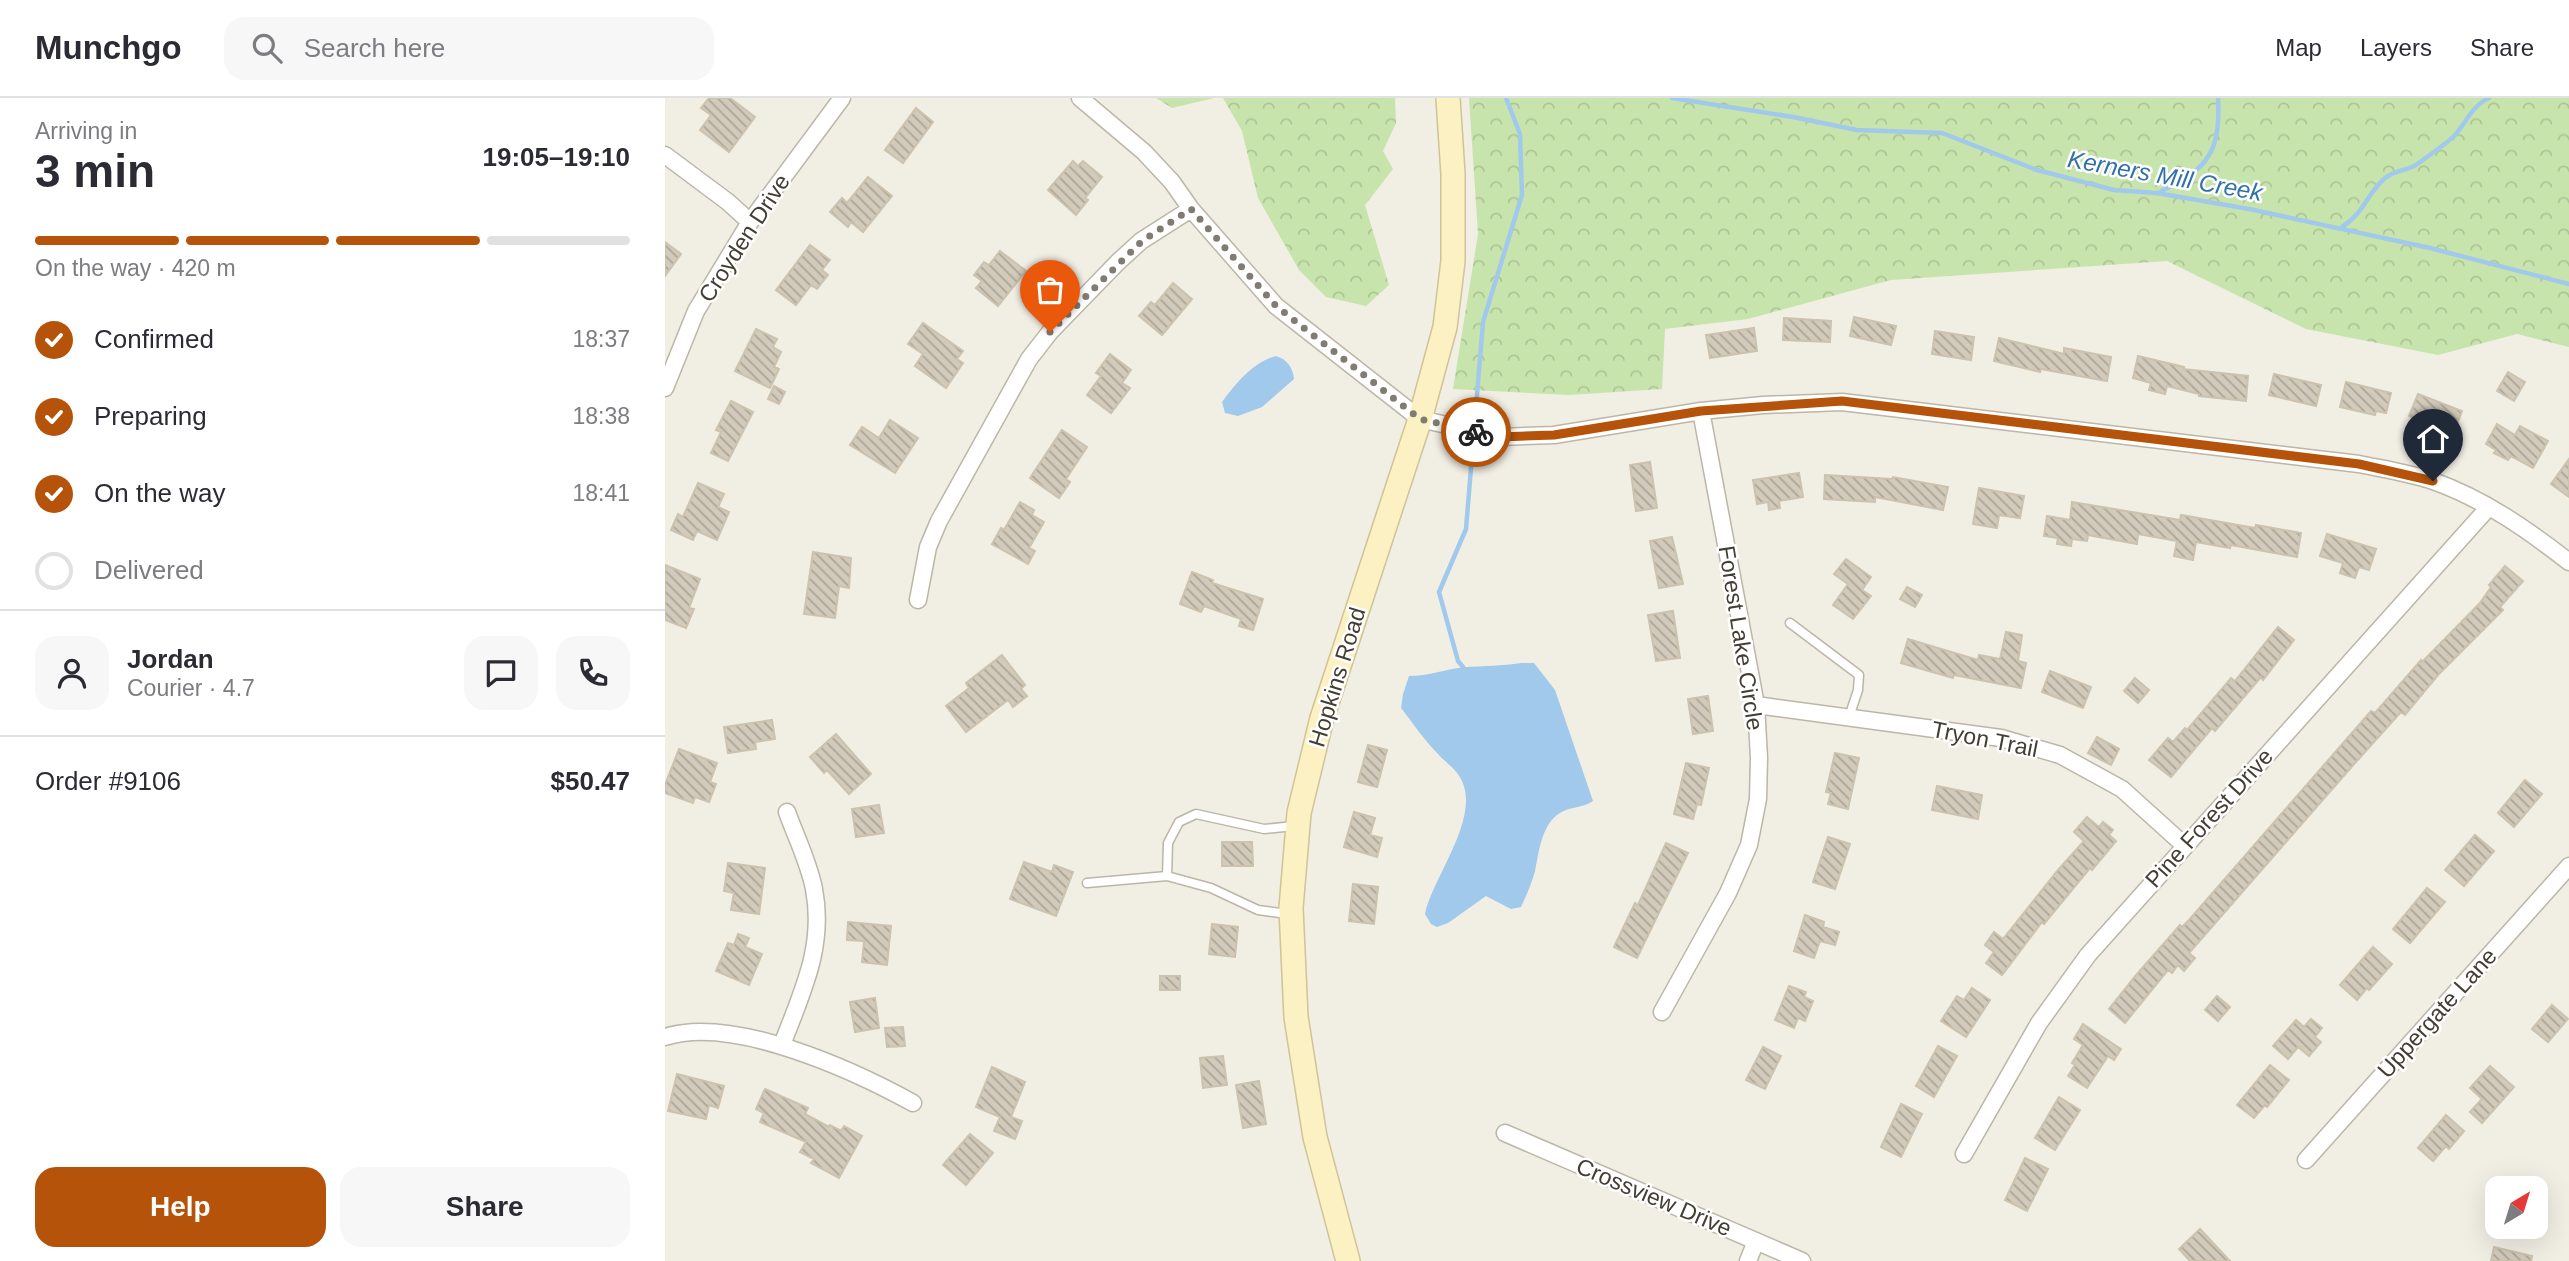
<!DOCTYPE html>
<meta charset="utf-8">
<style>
:root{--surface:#fff;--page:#f7f7f7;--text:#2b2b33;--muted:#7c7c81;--line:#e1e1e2;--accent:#b45309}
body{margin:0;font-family:Helvetica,sans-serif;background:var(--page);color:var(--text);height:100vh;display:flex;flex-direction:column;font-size:26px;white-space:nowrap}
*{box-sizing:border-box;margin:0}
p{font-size:23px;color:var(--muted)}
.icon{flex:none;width:38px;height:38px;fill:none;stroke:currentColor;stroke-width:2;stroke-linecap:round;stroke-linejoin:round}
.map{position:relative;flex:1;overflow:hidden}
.side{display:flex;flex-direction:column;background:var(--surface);width:665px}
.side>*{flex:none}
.needle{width:46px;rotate:38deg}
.controls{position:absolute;left:1820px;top:1078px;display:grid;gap:14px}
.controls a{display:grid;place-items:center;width:63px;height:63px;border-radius:14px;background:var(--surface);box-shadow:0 7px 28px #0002;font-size:35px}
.pin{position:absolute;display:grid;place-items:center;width:60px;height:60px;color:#fff;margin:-72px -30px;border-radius:50% 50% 50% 0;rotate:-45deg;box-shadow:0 0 7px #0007}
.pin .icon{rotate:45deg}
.courier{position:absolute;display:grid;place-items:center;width:70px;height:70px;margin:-35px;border:5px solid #b45309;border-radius:50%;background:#fff;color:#222;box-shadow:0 2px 9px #0007}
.headline em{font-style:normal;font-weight:700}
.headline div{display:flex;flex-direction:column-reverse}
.headline{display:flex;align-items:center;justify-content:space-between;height:119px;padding:0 35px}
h1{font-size:46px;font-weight:700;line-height:52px}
.bar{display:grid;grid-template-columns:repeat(4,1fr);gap:10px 7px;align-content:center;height:84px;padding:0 35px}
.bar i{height:9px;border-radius:5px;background:var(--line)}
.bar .on{background:var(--accent)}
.bar p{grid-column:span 4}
.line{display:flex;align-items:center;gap:18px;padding:0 35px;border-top:2px solid var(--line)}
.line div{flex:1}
.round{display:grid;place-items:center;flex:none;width:74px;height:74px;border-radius:21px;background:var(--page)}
ol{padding:0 35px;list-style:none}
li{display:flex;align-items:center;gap:21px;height:77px}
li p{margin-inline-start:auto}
li .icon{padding:7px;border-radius:50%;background:var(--accent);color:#fff;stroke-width:4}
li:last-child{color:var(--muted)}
li i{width:38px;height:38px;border:4px solid var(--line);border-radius:50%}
.cta{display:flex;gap:14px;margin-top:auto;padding:14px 35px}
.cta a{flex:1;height:80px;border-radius:21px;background:var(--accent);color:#fff;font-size:28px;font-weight:700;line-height:80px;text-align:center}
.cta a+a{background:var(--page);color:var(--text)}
header{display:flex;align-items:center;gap:42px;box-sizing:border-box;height:98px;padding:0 35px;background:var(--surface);border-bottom:2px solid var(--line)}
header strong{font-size:33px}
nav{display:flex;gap:38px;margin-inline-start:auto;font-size:24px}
.search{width:490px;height:63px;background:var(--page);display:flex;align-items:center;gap:18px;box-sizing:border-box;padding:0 24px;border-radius:21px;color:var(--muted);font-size:26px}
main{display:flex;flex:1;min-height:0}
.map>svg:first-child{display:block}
</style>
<header>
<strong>Munchgo</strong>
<div class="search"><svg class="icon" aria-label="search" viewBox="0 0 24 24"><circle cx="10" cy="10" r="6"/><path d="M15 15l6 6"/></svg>Search here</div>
<nav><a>Map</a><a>Layers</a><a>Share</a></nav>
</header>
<main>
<section class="side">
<div class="headline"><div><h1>3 min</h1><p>Arriving in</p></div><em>19:05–19:10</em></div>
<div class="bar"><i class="on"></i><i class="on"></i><i class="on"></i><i></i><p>On the way · 420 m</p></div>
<ol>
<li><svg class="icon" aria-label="check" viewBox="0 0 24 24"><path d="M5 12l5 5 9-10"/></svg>Confirmed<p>18:37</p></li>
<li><svg class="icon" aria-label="check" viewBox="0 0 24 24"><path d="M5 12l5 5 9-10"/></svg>Preparing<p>18:38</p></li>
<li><svg class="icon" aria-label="check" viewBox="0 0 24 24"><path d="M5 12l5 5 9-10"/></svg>On the way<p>18:41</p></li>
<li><i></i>Delivered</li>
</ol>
<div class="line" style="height:126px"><a class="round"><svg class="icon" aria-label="person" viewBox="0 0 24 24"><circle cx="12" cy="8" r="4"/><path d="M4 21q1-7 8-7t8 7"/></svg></a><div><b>Jordan</b><p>Courier · 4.7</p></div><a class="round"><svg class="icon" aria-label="chat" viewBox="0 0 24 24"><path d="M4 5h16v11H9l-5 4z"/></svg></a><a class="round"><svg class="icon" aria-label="phone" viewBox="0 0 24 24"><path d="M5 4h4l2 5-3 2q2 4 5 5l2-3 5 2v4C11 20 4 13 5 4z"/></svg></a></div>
<div class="line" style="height:91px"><div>Order #9106</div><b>$50.47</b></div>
<div class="cta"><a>Help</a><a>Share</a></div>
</section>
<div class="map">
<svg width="1904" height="1163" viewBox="0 0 1904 1163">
<defs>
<pattern id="forest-crowns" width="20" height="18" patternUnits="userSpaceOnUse" patternTransform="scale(1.75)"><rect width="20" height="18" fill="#c8e4ad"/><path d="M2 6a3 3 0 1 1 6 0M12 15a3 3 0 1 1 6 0" fill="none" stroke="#adc595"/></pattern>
<pattern id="building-back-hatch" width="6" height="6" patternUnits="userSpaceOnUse" patternTransform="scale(1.75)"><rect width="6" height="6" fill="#d2caba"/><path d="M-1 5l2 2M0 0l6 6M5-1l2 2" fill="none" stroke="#aca598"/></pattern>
</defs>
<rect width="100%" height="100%" fill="#f1eee4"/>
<path fill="url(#forest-crowns)" d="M491 0H549L507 10Z
M558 0H730L731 25 718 53 728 71 700 107 724 187 701 208 661 199 634 172 593 100 577 33Z
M804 0H1904V249L1852 236 1773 257 1641 231 1502 163 1226 182 1083 221 1000 231 997 291 904 297 788 291 813 136Z"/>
<path fill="#a1c9ec" d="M611 258C622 261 628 270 629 281L597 309 573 318 560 315 557 304C571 285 588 264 611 258Z
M856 565H869L890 592 928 703C917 711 902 708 892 717 876 730 874 754 870 773 867 785 861 798 856 809L846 811 821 798 783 825 772 829 766 826 760 816C768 777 822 713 792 675 787 668 779 663 773 656 759 642 748 625 736 610L738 596 744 578C764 578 781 571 800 569 819 568 837 568 856 565Z"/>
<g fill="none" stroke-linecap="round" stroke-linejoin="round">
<path stroke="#a1c9ec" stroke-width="4.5" d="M1007 0 1128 19 1192 32 1277 35 1372 72 1449 92 1492 95 1584 111 1765 150 1904 186
M1493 95C1501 90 1510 87 1518 82 1551 62 1555 37 1553 0
M1677 129C1700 114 1701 97 1719 81 1727 73 1739 73 1749 68 1753 66 1784 43 1788 39 1801 26 1806 8 1824 0
M798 569 793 563 774 494 801 431 818 224 857 97 855 36 841 0"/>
</g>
<path fill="url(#building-back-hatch)" stroke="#ccc2ad" stroke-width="2" d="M44 0H65L90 19 64 54 35 32 46 17 36 10Z
M251 10 268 24 238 65 220 52Z
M408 63 413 68 418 63 437 79 420 100 423 102 411 117 383 92Z
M203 79 227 98 198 134 186 124 183 129 165 114 177 100 182 105Z
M0 144 16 156 0 178Z
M145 147 165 162 157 172 163 177 152 191 146 187 131 207 111 192Z
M335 153 361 173 333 208 311 190 317 183 309 177 319 164 324 167Z
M508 185 527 201 497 237 474 218 486 204 490 207Z
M1189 219 1231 228 1226 247 1185 238Z
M1119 220 1166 223 1165 244 1118 242Z
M258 225 298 253 292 261 298 265 281 290 250 268 258 256 243 246Z
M1089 230 1092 253 1045 260 1041 237Z
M91 231 112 241 108 249 116 254 109 269 114 271 105 290 70 273Z
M1270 233 1309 239 1306 262 1267 256Z
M1334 240 1399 256V250L1446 259 1442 283 1376 271 1375 274 1329 263Z
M445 256 466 272 457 285 465 290 446 315 422 297 436 278 431 275Z
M1473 258 1519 269 1518 271 1583 278 1581 303 1534 298V296L1502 288 1500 296 1484 292 1486 285 1468 280Z
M1843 274 1860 284 1849 303 1832 293Z
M1609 276 1656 287 1651 308 1604 297Z
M1681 284 1726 295 1721 315 1711 313 1710 317 1675 309Z
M109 288 120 294 114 306 103 301Z
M1753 296 1797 313 1788 336 1744 318Z
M66 303 88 314 63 363 46 355 56 334 51 332Z
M225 322 253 340 230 375 185 347 197 329 214 340Z
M1832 326 1850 337 1855 328 1883 343 1868 370 1846 358 1843 362 1829 355 1831 352 1821 346Z
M397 332 422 349 401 381 405 384 394 400 365 380Z
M1904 361V399L1886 386Z
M985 364 992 410 971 413 965 367Z
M1134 375 1138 399 1114 403 1115 410 1104 412 1103 404 1092 406 1088 382Z
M1160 377 1227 381 1228 379 1283 389 1278 412 1210 399V404L1159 401Z
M33 385 59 396 53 409 64 414 52 442 32 433 28 442 6 432 13 416 18 419Z
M1314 390 1359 398 1355 420 1334 417 1332 430 1308 426Z
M355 404 369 412 367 417 379 424 364 450 370 453 363 466 327 446 336 430 339 432Z
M1407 404 1515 422 1516 417 1590 430 1591 427 1636 435 1632 459 1566 447 1565 450 1531 444 1528 462 1509 458 1512 443 1473 436 1472 446 1423 437 1422 443 1407 441 1406 448 1392 446 1393 440 1379 438 1382 418 1405 422Z
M1662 436 1711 451 1704 472 1694 469 1690 480 1675 475 1678 465 1655 458Z
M1007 439 1018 486 994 490 985 443Z
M148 454 186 460 184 490 174 488 170 520 139 516Z
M1181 461 1206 479 1197 492 1206 498 1188 521 1168 507 1183 486 1169 476Z
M0 467 35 481 24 510 29 511 21 530 0 522Z
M1840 468 1858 483 1835 509 1838 512 1773 577 1740 617 1736 614 1690 665 1524 855 1530 860 1519 873 1513 867 1507 875 1503 872 1460 925 1444 911 1472 876 1515 827 1517 829 1524 822 1706 613 1710 615 1756 562 1757 564 1815 505 1826 489 1824 487Z
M527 474 548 482 547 485 598 501 588 532 574 528 576 521 539 508 536 514 515 506Z
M1242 489 1257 497 1250 509 1235 501Z
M1008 513 1015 560 991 563 983 517Z
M1613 529 1629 542 1598 582 1596 579 1550 633 1547 630 1506 679 1484 662 1503 640 1508 644 1520 630 1522 632 1566 580 1570 583Z
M1341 534 1357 537 1353 563 1361 565 1356 590 1289 577 1288 580 1236 565 1243 541 1313 562 1314 557 1335 561Z
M337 557 360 587 356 591 362 598 348 609 343 602 301 634 281 608 304 590 301 585Z
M1385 573 1426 589 1418 610 1377 594Z
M1470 580 1484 592 1473 605 1459 593Z
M1043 598 1048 633 1028 636 1023 601Z
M107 622 110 641 90 644 91 651 63 655 59 629Z
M171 636 206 676 184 696 162 672 159 675 145 659Z
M1432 639 1454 651 1446 667 1423 655Z
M703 647 722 652 712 689 693 684Z
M14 651 52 665 45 684 51 686 44 704 30 699 28 705 0 695V687Z
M1170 655 1194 660 1183 711 1163 706 1166 695 1161 694Z
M1021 665 1044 670 1036 707 1032 706 1028 721 1009 716Z
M1860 682 1877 696 1849 729 1833 715Z
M1272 688 1317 697 1313 721 1267 712Z
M214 707 219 735 191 739 187 711Z
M689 714 710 720 705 737 717 740 712 759 679 749Z
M1422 719 1434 729 1438 724 1448 732 1444 737 1451 743 1427 772 1425 770 1379 826 1377 824 1337 877 1321 865 1329 854 1320 847 1329 834 1338 841 1393 772 1419 743 1409 734Z
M1810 737 1829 753 1799 788 1780 772Z
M1163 739 1185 746 1170 791 1148 784Z
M557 744H587L588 768H557Z
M1001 745 1023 755 972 860 949 849 970 805 973 807Z
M359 764 387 774 389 767 408 774 391 818 345 801Z
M63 765 100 770 94 816 66 812 69 795 59 793Z
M688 786 713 789 709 826 684 823Z
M1762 790 1780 804 1745 845 1728 831Z
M1140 817 1159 824 1158 829 1174 834 1170 847 1155 843 1149 860 1129 853Z
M183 824 226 828 222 867 197 864 199 843 182 842Z
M547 826 573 829 570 859 544 856Z
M73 836 84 840 80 849 97 856 84 887 51 873 63 845 69 847Z
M1708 849 1727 866 1704 892 1702 890 1692 902 1675 887Z
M495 878H515V892H495Z
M1124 888 1141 894 1139 899 1148 903 1140 923 1133 920 1129 930 1110 922Z
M1307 890 1325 902 1301 939 1276 923 1292 898 1299 902Z
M1552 898 1565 909 1553 923 1540 912Z
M210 900 214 930 190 934 185 904Z
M1887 907 1903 921 1883 944 1867 931Z
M1646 921 1657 930 1650 939 1656 944 1644 958 1633 949 1623 961 1608 948 1631 922 1639 929Z
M1418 926 1456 951 1449 962 1443 958 1422 990 1403 978 1410 967 1407 965 1418 947 1409 941Z
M238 929 240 948 222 949 220 930Z
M1273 948 1292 958 1269 999 1251 988Z
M1098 949 1116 958 1100 991 1081 982Z
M558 958 562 987 538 990 535 960Z
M1605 967 1624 982 1602 1009 1600 1007 1589 1020 1572 1007Z
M1825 968 1849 989 1817 1025 1805 1014 1817 1001 1805 990Z
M327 969 360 984 346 1019 357 1023 350 1041 329 1033 335 1019 311 1009Z
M12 976 59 988 53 1010 44 1007 41 1021 3 1013Z
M594 983 601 1026 578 1030 571 987Z
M100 991 143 1010 140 1016 164 1029 165 1027 176 1033 179 1028 197 1038 174 1080 146 1065 149 1061 135 1054 141 1044 95 1024 99 1015 91 1011Z
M1394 999 1415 1012 1390 1052 1370 1040Z
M1236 1006 1257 1016 1236 1059 1216 1049Z
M1781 1017 1799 1033 1784 1051 1781 1048 1768 1063 1753 1050Z
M305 1036 328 1055 301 1087 278 1067Z
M1360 1060 1383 1071 1362 1113 1340 1102Z
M1535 1131 1565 1163H1525L1514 1151Z
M1829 1149 1867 1158 1866 1163H1826Z"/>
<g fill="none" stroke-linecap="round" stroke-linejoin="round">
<g stroke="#bcb6a7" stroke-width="11">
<path id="lane" d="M1125 525 1194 577 1193 592 1184 619
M502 778 503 745 514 724 531 716 599 731 629 728
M422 785 502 778 546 790 593 812 623 816"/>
</g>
<g stroke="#bcb6a7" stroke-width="19">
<path id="street" d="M415 0 479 54 507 84 526 111 611 208 755 321 835 339 889 337 1036 313 1098 307 1177 304 1694 366C1718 371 1745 375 1768 383 1819 401 1863 432 1904 464
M0 57 63 104 85 124
M0 290 31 213 85 124 177 0
M253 502 263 449 274 423 364 261 385 234 453 164 476 143 526 111
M1091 607 1336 640 1395 657 1457 691 1519 747
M997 914 1063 795 1084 747 1093 701 1094 660 1091 607 1036 313
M0 939C68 917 188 972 248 1005
M117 947C137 894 160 849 149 791 144 765 131 739 122 714
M840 1035 1137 1163
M1299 1056 1374 925 1423 857 1824 409
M1641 1062 1904 768
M1083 1163 1091 1143"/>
</g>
<g stroke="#d0c395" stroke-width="26">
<path id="secondary" d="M683 1163 650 1039 631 919 626 810 634 715 657 620 755 321 780 229 788 163V76L783 0"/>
</g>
<use href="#lane" stroke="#fff" stroke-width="8"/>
<use href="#street" stroke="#fff" stroke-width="16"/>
<use href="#secondary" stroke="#fcf1c3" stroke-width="23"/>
</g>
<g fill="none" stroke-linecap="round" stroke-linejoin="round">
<path stroke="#807c72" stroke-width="7" stroke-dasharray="0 12.6" d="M385 234 477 143 526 111 611 208 755 321 811 334"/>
<path stroke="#b45309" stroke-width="9" d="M811 334 835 339 889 337 1036 313 1177 303 1694 366 1768 383"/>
</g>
<g text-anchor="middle" stroke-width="5" stroke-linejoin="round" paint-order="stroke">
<g font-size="23" fill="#433e34" stroke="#fff">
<text transform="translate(79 140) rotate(-57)" y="8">Croyden Drive</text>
<text transform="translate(1076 540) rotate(81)" y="8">Forest Lake Circle</text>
<text transform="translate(672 579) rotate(-73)" y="8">Hopkins Road</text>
<text transform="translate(1320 641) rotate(11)" y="8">Tryon Trail</text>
<text transform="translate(1544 720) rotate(-48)" y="8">Pine Forest Drive</text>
<text transform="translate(1772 915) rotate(-48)" y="8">Uppergate Lane</text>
<text transform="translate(989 1099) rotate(23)" y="8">Crossview Drive</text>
</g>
<g font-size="24" font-style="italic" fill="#3270a9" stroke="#fff">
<text transform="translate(1500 78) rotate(10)" y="8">Kerners Mill Creek</text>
</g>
</g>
</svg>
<div class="controls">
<a><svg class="needle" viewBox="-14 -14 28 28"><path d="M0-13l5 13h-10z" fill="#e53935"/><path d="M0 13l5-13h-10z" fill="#7c7c81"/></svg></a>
</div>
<div class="pin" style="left:385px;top:234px;background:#ea580c"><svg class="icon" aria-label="bag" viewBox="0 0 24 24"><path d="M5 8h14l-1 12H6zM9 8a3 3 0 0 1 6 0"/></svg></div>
<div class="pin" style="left:1768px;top:383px;background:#1f2937"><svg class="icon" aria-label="home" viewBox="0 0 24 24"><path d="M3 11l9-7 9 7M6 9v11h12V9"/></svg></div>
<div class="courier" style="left:811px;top:334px"><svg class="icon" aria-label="bike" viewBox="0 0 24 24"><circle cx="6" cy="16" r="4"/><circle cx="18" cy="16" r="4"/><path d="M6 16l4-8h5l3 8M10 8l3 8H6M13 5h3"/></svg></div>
</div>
</main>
